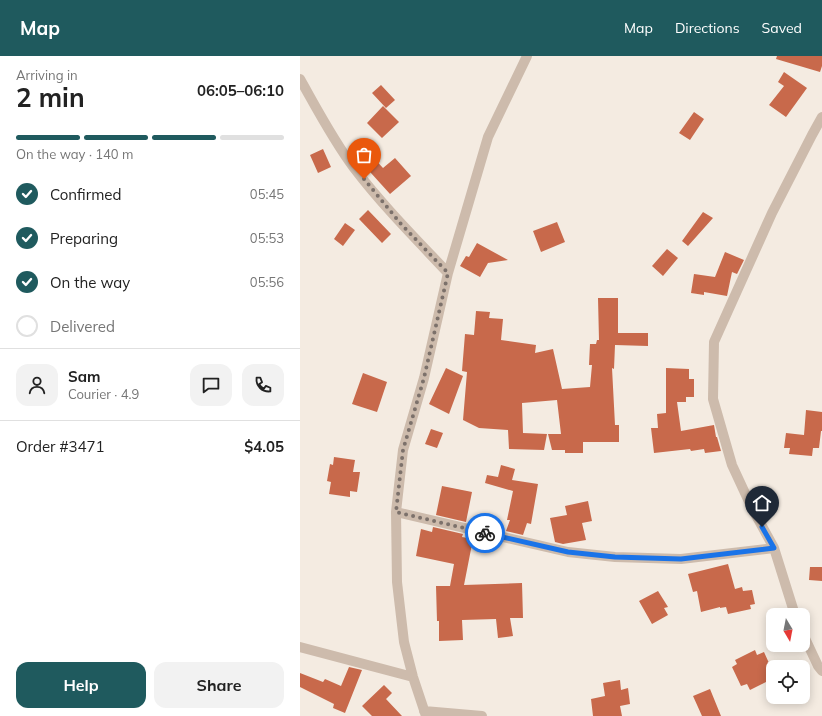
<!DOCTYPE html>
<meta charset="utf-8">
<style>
:root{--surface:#fff;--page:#f2f2f2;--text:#222;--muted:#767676;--line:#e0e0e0;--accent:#1f5a5e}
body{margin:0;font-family:Mulish,sans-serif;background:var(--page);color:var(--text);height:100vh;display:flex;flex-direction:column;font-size:15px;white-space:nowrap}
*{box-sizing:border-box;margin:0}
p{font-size:13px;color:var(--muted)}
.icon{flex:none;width:22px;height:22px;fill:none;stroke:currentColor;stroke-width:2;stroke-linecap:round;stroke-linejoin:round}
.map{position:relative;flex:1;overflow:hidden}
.side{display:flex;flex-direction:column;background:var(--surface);width:300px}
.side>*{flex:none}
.needle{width:26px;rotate:170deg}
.buttons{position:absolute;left:466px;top:552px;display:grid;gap:8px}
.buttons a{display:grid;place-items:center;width:44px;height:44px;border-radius:8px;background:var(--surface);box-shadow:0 2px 10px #0003;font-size:20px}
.pin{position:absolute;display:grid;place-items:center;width:34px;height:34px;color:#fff;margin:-41px -17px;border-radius:50% 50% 50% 0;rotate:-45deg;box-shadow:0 0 4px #0007}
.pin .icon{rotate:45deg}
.courier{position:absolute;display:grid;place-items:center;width:40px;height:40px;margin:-20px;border:3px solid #1a73e8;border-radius:50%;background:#fff;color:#222;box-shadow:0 1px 5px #0007}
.head em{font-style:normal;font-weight:700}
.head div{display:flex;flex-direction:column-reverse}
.head{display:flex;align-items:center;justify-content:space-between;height:68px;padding:0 16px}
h1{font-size:26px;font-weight:700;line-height:30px}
.bar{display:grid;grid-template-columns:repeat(4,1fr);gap:6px 4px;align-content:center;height:48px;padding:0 16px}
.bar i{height:5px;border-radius:3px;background:var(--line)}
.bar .current{background:var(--accent)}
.bar p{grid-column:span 4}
.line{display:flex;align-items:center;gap:10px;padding:0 16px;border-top:1px solid var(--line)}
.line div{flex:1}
.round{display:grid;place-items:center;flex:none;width:42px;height:42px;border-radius:12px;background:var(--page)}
ol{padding:0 16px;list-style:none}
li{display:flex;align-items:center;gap:12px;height:44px}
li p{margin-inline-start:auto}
li .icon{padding:4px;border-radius:50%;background:var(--accent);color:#fff;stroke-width:4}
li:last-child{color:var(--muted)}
li i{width:22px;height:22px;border:2px solid var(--line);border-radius:50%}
.button{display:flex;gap:8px;margin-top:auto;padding:8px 16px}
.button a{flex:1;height:46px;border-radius:12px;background:var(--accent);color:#fff;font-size:16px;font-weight:700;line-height:46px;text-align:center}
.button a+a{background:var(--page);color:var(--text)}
header{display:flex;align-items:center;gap:24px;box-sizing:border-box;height:56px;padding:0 20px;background:var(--accent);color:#fff}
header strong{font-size:19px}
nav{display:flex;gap:22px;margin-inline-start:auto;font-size:14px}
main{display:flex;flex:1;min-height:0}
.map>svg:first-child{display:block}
</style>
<header>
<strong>Map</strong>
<nav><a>Map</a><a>Directions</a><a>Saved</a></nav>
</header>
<main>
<section class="side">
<div class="head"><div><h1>2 min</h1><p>Arriving in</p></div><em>06:05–06:10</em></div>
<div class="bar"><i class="current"></i><i class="current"></i><i class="current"></i><i></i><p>On the way · 140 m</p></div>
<ol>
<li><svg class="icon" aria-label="check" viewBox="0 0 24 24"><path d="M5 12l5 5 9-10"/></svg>Confirmed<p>05:45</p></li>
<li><svg class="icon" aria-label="check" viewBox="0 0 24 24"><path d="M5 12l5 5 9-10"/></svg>Preparing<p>05:53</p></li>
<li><svg class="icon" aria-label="check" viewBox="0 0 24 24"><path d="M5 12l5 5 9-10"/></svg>On the way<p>05:56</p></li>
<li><i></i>Delivered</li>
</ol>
<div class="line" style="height:72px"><a class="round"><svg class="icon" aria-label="person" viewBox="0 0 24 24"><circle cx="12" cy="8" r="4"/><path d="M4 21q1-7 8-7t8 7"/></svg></a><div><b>Sam</b><p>Courier · 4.9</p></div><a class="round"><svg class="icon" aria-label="chat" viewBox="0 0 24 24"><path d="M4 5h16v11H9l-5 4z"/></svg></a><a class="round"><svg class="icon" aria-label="phone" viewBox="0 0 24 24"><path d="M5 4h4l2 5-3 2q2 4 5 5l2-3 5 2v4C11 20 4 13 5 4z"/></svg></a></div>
<div class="line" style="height:52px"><div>Order #3471</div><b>$4.05</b></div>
<div class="button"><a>Help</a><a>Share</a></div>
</section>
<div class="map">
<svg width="522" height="660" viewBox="0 0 522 660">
<rect width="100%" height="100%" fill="#f4ebe1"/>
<path fill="#c8694b" d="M477 0H522V10L520 16 476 3Z
M484 16 507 32 486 61 469 49 484 30 478 26Z
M81 29 95 44 86 52 72 37Z
M83 50 99 66 82 82 67 67Z
M394 56 404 63 390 84 379 77Z
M23 93 31 111 18 117 10 99Z
M70 98 83 112 95 102 111 120 90 138 61 106Z
M68 154 91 178 82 187 59 163Z
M403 156 413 162 388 190 382 185Z
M257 166 265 186 241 196 233 175Z
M45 167 55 174 43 190 34 183Z
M177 187 208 204 188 207 180 221 160 210 166 200 169 201Z
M367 193 378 202 363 220 352 210Z
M425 196 444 204 437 218 432 216 427 240 404 236V239L391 237 394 218 415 221Z
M298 242H318V277H348V290L315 289 314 313 312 312 315 369H319V386H283V397H265V394H252L248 378H261L257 344 222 347 223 377 247 378 244 394 209 393 208 374 179 372 163 364 167 316 162 315 165 278 174 279 176 255 190 256 189 262 203 263 201 284 236 289 235 297 253 293 262 333 290 331 292 309H289L290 288H296L297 284H299Z
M146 312 163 320 149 358 129 348Z
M366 312 389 313V323H394V341H386V346H377L381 375 414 369 416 381H417L421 395 405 397 404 393 391 395 390 393 354 397 351 372H358L357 358 366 357Z
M63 317 87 326 77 356 52 348Z
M506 354 522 356V375H521L519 392H513L512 400 489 398 490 392H484L486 377 504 379Z
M131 373 143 377 137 392 125 388Z
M34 401 55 404 53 416H60L57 436 50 435V441L29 438 31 426 27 425 30 408 33 409Z
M201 409 215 413 212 424 238 428 231 468 227 467 223 479 206 475 210 464H207L213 435 185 427 187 419 198 421Z
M142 430 172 436 166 466 136 459Z
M288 445 292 465 282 467 286 484 263 488 255 486 250 462 267 459 265 450Z
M133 471 163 478 162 481 173 483 164 529 222 527 223 562H210L213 580 198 582 196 563 162 564 163 584 139 585V565H137L136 530H150L154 508 116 500 121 473 132 476Z
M428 508 435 533 442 531 443 535 452 534 455 548 450 549 451 553 428 558 426 551 420 552V551L401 556 397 535 393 536 388 518Z
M510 511H522V525L509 524Z
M358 535 368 551 364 552 368 559 352 568 339 545Z
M455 594 457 599 464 596 473 616 467 618 470 624 450 634 447 628 441 630 432 611 437 608 435 604Z
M49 611 62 614 45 657 33 652 34 648 0 631V617L23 626 25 623 41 630Z
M320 624 321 634 328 632 330 648 320 650 322 660H293L291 643 305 640 303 627Z
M84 629 92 637 86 643 102 660H72L62 650Z
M410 633 421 660H402L393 640Z"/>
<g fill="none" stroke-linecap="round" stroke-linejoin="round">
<path stroke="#cdbbac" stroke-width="10" d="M0 23C17 53 33 84 54 112 83 150 116 183 148 217
M96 456 268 496 315 501 381 503 474 492
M495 559 474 492 451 450 432 409 413 343 414 286 472 157 512 79 522 61
M503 578 518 610 522 615
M0 591 113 621
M124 655 182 660
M126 660 113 621 104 586 97 526 96 456 103 394 124 322 148 217 188 81 227 0"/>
</g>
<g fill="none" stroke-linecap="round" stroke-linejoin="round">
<path stroke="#7c716b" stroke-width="4" stroke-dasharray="0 7.2" d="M64 123 101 168 148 217 124 322 103 394 96 456 185 477"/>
<path stroke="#1a73e8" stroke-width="5" d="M185 477 268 496 315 501 381 503 474 492 462 471"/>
</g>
</svg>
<div class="buttons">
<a><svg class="needle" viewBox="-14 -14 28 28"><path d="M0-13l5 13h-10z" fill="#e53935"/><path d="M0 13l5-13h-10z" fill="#767676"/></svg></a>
<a><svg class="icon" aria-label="locate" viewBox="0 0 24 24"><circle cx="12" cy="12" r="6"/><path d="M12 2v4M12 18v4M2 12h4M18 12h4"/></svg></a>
</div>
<div class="pin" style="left:64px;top:123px;background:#ea580c"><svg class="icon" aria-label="bag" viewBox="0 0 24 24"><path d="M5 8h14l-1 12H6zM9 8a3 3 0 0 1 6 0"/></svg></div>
<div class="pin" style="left:462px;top:471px;background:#1f2937"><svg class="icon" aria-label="home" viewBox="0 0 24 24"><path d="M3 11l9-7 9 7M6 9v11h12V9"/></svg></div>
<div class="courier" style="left:185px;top:477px"><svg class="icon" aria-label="bike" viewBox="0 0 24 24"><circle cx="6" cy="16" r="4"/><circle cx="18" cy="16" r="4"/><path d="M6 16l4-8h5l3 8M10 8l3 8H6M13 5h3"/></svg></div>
</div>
</main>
